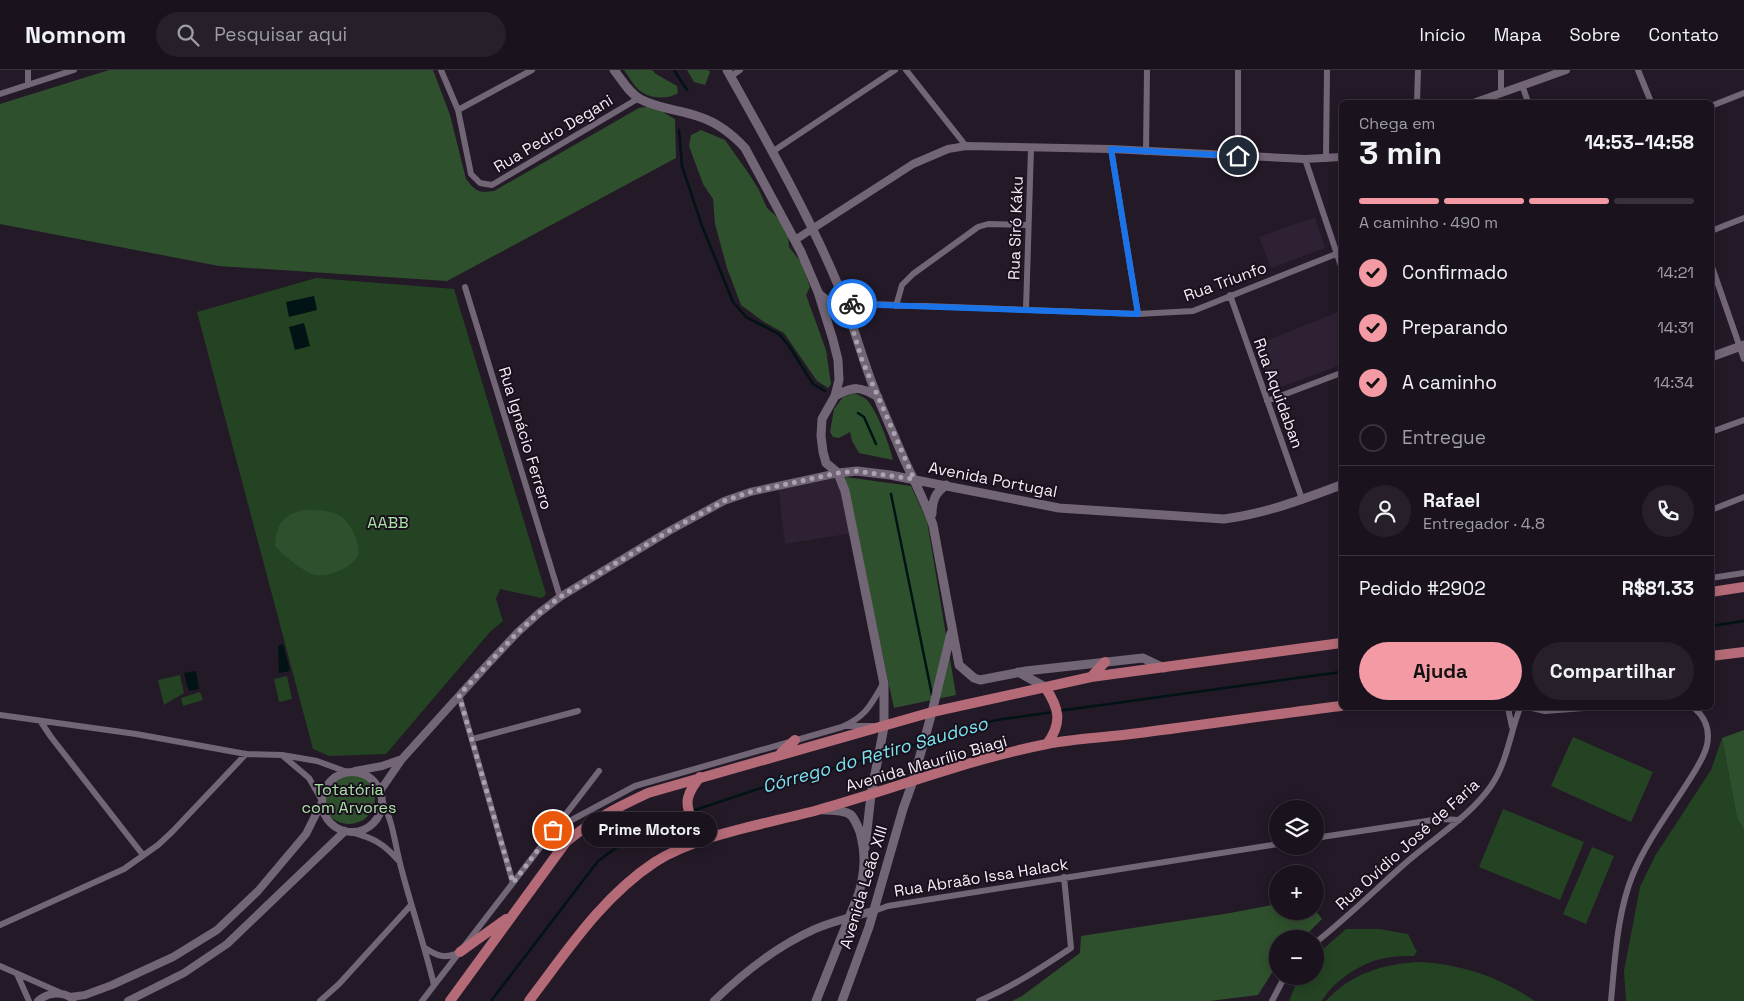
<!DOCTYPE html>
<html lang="pt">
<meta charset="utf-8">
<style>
:root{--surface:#1a131d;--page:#27202a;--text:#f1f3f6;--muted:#9f9ea4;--line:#38323b;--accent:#f49aa5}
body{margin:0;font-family:"Space Grotesk",sans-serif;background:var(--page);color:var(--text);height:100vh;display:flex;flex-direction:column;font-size:19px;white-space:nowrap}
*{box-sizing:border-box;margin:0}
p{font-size:16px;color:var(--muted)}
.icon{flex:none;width:28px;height:28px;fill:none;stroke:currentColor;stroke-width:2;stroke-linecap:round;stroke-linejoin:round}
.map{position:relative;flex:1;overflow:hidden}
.sheet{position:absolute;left:1339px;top:30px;width:375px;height:610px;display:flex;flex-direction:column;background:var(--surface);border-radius:8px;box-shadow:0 2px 12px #0003,0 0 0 1px var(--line)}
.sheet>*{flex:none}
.tools{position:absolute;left:1269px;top:730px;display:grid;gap:10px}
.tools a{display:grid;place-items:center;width:55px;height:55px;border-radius:50%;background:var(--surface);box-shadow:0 2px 12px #0003,0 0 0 1px var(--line);font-size:25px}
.pin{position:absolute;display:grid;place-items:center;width:42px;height:42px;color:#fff;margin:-21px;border:2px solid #fff;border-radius:50%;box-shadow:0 1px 5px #0007}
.courier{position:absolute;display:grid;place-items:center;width:50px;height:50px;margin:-25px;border:4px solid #1a73e8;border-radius:50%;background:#fff;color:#222;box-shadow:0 1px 6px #0007}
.bubble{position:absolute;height:35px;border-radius:18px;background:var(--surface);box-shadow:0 2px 12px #0003,0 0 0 1px var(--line);font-size:16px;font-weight:700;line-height:35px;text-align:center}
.overview em{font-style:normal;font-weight:700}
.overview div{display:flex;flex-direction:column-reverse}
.overview{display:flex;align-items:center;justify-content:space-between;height:85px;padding:0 20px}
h1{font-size:32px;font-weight:700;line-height:38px}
.bar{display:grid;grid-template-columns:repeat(4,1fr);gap:8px 5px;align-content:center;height:60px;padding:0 20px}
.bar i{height:6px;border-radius:4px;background:var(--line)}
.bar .on{background:var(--accent)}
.bar p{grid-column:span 4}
.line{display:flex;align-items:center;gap:12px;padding:0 20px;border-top:1px solid var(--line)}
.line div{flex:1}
.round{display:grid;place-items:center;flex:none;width:52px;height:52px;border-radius:26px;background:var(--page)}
ol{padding:0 20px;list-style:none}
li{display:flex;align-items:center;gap:15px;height:55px}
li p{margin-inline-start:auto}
li .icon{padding:5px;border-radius:50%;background:var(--accent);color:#111;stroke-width:4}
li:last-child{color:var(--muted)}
li i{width:28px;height:28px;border:2px solid var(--line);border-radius:50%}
.button{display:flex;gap:10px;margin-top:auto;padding:10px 20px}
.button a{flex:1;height:58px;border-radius:30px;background:var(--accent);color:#111;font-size:20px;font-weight:700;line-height:58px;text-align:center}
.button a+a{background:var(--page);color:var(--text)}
header{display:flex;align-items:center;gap:30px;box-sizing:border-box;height:70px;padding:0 25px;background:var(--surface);border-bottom:1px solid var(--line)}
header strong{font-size:24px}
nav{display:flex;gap:28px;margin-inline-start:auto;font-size:18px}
.search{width:350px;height:45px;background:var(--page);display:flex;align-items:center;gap:12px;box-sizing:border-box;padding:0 18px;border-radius:28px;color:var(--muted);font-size:19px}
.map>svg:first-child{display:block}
</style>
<header>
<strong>Nomnom</strong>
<div class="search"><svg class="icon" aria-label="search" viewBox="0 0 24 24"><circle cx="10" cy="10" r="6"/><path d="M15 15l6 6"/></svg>Pesquisar aqui</div>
<nav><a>Início</a><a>Mapa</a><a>Sobre</a><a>Contato</a></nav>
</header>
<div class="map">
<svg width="1744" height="931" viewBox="0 0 1744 931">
<rect width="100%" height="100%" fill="#231927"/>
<path fill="#2f2134" d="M1315 147 1325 178 1271 198 1259 167Z
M1341 241V295L1273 320 1256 275Z
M838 403 853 463 785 474 778 416Z"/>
<path fill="#244323" d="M316 208 454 219 546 524 542 528 500 519 496 529 503 551 490 562 386 684 329 686 313 679 197 242Z
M180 605 184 623 164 635 158 610Z
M287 606 292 629 279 632 274 609Z
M200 622 203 630 183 636 181 628Z
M1573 667 1653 702 1631 752 1551 716Z
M1722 668 1737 748 1744 760V931H1626L1624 901 1640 817 1655 786 1711 700Z
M1503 739 1584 772 1560 830 1479 797Z
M1592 777 1614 786 1586 854 1563 844Z
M1346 859H1379L1408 864 1417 882 1414 886C1405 886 1395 886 1386 888 1363 891 1333 911 1322 931H1289L1296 914 1302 906H1315V889L1321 881Z
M1418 892C1462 894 1499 907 1535 931H1326C1350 904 1383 894 1418 892Z"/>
<path fill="#2f502d" d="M109 0H433L450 45 466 109C476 122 479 123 494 121L639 38 652 36 675 49 676 88 447 211 219 196 0 154V34Z
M624 0H652L656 4 677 16 678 23C667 30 650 29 639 20 633 15 629 6 624 0Z
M687 0H708L710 2 705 15 694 12Z
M701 60 725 70 749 104 759 120 767 138 777 147 788 164 789 177 801 192 810 217 806 225 826 280 831 314 828 318 817 311 784 263 764 252 741 235 727 198 715 154 713 129 703 114 689 76 691 65Z
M855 323C858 325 863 327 866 329 876 338 890 376 893 390L859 383 852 371 850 362 839 368 833 367 830 362 834 339 843 327Z
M845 407 911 416 927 451 956 625 894 638Z
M304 440C330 440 346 441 356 468 358 473 360 482 357 487 350 499 325 509 312 504 304 501 280 483 275 476 277 453 282 445 304 440Z
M1744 660V760L1737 748 1722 668Z
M323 728a26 26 0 1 1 52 0a26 26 0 1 1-52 0Z
M1277 834 1278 841H1315V840L1322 849 1302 869H1278L1277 895 1258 925 1210 931H1012L1022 926 1080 883 1081 866 1230 843Z"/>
<path fill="#011315" d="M314 226 317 240 289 247 286 232Z
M304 253 310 276 295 280 289 257Z
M283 574 290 601 279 603 278 576Z
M196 601 199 619 189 621 184 603Z"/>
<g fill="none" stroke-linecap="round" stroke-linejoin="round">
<path stroke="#011315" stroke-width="2.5" d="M674 0 687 20
M679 60 682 96 702 156 733 232 746 247 779 264 789 276 813 314 825 321
M858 343 864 347 876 374
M891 424 932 625
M1711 556 1744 551
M1058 641 1341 602
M927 671 996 650 1053 642
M881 684 922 673
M692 741 758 719 876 686
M491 931 598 791 635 764 659 752 687 743"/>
<path stroke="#726676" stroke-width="6" d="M28 0V15
M441 0 458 40 471 104 480 113 492 115 639 28
M906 0 966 76
M1638 0 1651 32
M730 7 740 0
M1522 15 1528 32
M1501 23V0
M0 24 74 0
M1417 32 1418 0
M1711 36 1744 23
M458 40 532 0
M1111 79 1138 244
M772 82 895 0
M1146 82 1147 0
M1238 86V0
M1305 89 1341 196
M1326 89 1327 0
M1711 161 1744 148
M1711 194 1744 289
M465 217 560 527
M1230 225 1302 429
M845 233 1138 244 1193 241 1341 182
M896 236 902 215 913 204 978 157 988 154 1028 155
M1026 240 1031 78
M1267 331 1341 303
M1711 362 1744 350
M1711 440 1744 427
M1711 508 1744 503
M459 625 513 813
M1508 638 1512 657
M1532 638 1545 641 1584 638
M0 645 136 664 246 684 282 685 317 691 347 702
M41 652 51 667 143 785
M846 656H873
M473 669 578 641
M283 686 309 708 321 729
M382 731C394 753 395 777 402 801 412 839 425 877 434 915
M553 760 635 716 842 657C866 646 870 636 883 614
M351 762C373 768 383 773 398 790
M1315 768 1440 749 1459 750
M874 841 888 836 1278 774
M0 855 124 799 158 775 172 762 246 684
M1315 873C1348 847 1378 817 1409 790 1437 766 1470 746 1491 716 1507 693 1510 663 1520 638
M425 878C437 886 445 889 458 883
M0 896 61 923
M17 904 29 931
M320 931 339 914 411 835
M422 931 599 701
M979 931C1012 917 1041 898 1071 878L1064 807
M1272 931 1285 906
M1611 931C1615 889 1617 843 1633 804 1647 771 1669 742 1688 712 1695 701 1704 688 1707 675 1710 660 1705 647 1694 638"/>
<path stroke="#726676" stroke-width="8" d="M1476 32 1566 0
M795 170 913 94 948 79 966 76 1111 79 1305 89 1341 87
M355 701 382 696 402 689
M322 732a30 30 0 1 1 60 0a30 30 0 1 1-60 0Z
M380 721 402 689 486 596 518 562 539 543 560 527 669 461 724 431 750 422 838 403
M70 927 85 925 112 915 173 887 217 860 258 821 306 764 321 734
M38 931C48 922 62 921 73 929
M128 931 184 903 227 874 345 761
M714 931C743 903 777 876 815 859 834 851 854 846 874 841"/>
<path stroke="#726676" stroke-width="9" d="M614 0C622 10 629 23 640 29 659 39 681 40 700 47 718 53 733 65 745 78L801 182 818 222 833 270 838 290 839 310 835 326 822 349 821 366 823 382 826 393 838 403 845 421 884 614V657L871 725 865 778
M727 0C766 70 807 141 838 215 853 252 862 290 877 326 886 347 895 368 904 389 914 411 925 431 933 455L959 595 974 608 980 610 1026 601 1143 588 1164 598
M819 224 830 233H845
M1711 287 1744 275
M835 326C854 316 860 316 878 327
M838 403 857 401 890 405 1059 438 1224 449C1264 444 1304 429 1341 415
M932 444C932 431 935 423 946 415
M1018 602 1045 617
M816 931 859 823C865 801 866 784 860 762 858 757 855 749 851 745 844 740 832 740 824 740
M842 931 869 857 903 739 913 711 932 642 951 563"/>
<path stroke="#b56b77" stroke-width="10" d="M1711 522 1744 517
M1711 586 1744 582
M1091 607 1105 592
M1045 617C1059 638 1063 652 1047 674
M781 683 795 670
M700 707C695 713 690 720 688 728 685 741 697 761 707 769
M460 882 506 849
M450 931 566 772C594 749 616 738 648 723L932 642 1091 607 1341 573
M529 931C567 881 602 827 655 792 699 764 767 754 818 740 894 719 969 689 1047 674 1072 669 1097 668 1123 665 1196 656 1268 645 1341 636"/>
</g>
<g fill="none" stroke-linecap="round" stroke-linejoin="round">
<path stroke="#aaa2ae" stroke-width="5" stroke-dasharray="0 9" d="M553 760 513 813 459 625 518 562 539 543 560 527 669 461 724 431 750 422 838 403 857 401 914 409 862 290 845 233 852 234"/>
<path stroke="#1a73e8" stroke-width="6" d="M852 234 1138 244 1111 79 1238 86"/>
</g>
<g text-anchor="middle" stroke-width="4" stroke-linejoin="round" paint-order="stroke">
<g font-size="16" fill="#f3ecf6" stroke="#1a101d">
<text transform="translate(553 63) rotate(-31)" y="6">Rua Pedro Degani</text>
<text transform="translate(1015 158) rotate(-88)" y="6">Rua Siró Káku</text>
<text transform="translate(1225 211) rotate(-20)" y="6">Rua Triunfo</text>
<text transform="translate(1279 323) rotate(70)" y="6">Rua Aquidaban</text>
<text transform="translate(526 368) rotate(73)" y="6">Rua Ignácio Ferrero</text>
<text transform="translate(993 409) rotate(11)" y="6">Avenida Portugal</text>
<text transform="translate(926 693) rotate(-16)" y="6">Avenida Maurílio Biagi</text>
<text transform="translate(1407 774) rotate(-42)" y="6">Rua Ovídio José de Faria</text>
<text transform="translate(981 807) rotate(-9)" y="6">Rua Abraão Issa Halack</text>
<text transform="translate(863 817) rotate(-73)" y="6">Avenida Leão XIII</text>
</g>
<g font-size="16" fill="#a9e2a6" stroke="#1a101d">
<text x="388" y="458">AABB</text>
<text x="349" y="725">Totatória<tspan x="349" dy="18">com Arvores</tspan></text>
</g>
<g font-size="18" font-style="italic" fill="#79e5ee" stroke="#1a101d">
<text transform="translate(875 685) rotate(-16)" y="6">Córrego do Retiro Saudoso</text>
</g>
</g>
</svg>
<div class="tools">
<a><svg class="icon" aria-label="layers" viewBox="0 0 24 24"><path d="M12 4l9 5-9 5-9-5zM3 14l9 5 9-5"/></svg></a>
<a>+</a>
<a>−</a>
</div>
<div class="pin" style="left:553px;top:760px;background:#ea580c"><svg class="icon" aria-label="bag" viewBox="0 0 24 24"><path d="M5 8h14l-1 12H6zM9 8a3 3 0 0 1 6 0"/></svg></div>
<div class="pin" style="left:1238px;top:86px;background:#1f2937"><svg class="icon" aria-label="home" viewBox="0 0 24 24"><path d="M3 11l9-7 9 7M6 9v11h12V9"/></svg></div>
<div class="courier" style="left:852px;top:234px"><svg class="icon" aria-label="bike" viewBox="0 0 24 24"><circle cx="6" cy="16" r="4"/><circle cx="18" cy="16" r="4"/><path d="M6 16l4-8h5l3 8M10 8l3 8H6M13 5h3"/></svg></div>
<div class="bubble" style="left:582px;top:742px;width:135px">Prime Motors</div>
<section class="sheet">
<div class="overview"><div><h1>3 min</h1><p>Chega em</p></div><em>14:53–14:58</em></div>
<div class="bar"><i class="on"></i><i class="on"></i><i class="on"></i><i></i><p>A caminho · 490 m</p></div>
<ol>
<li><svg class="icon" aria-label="check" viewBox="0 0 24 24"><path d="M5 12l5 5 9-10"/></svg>Confirmado<p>14:21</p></li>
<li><svg class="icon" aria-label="check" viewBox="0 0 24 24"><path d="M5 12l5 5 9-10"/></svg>Preparando<p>14:31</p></li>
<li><svg class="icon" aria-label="check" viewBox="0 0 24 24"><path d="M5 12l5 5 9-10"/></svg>A caminho<p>14:34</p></li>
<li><i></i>Entregue</li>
</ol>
<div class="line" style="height:90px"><a class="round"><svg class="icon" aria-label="person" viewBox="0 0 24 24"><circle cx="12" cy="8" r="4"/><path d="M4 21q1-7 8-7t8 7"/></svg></a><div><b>Rafael</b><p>Entregador · 4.8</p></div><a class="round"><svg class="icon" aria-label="phone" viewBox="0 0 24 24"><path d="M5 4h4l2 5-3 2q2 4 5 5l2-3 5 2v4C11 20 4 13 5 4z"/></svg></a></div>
<div class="line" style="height:65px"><div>Pedido #2902</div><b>R$81.33</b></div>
<div class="button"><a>Ajuda</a><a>Compartilhar</a></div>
</section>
</div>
